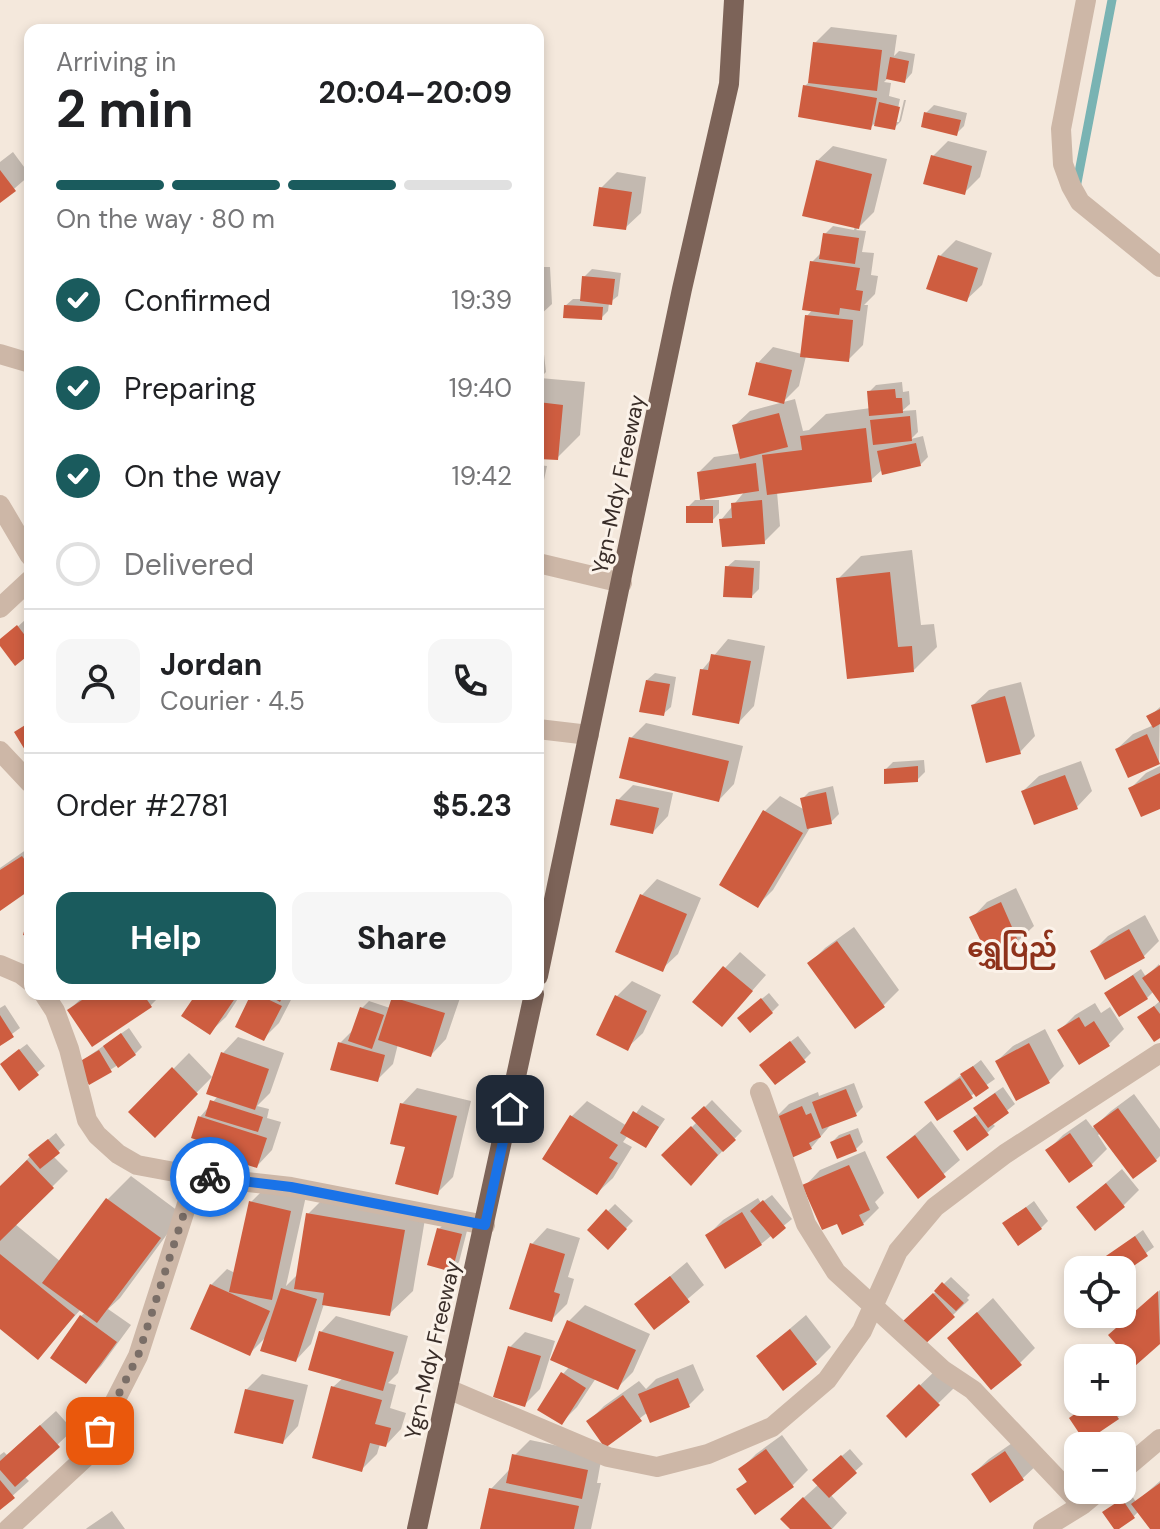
<!DOCTYPE html>
<meta charset="utf-8">
<style>
:root{--surface:#fff;--page:#f6f6f6;--text:#202124;--muted:#757577;--line:#e0e0e0;--accent:#1a5b5d}
body{margin:0;font-family:"DM Sans","Noto Sans Myanmar",sans-serif;background:var(--page);color:var(--text);height:100vh;display:flex;flex-direction:column;font-size:30px;white-space:nowrap}
*{box-sizing:border-box;margin:0}
p{font-size:26px;color:var(--muted)}
.icon{flex:none;width:44px;height:44px;fill:none;stroke:currentColor;stroke-width:2;stroke-linecap:round;stroke-linejoin:round}
.map{position:relative;flex:1;overflow:hidden}
.details{position:absolute;left:24px;top:24px;width:520px;height:976px;display:flex;flex-direction:column;background:var(--surface);border-radius:16px;box-shadow:0 4px 12px #0003}
.details>*{flex:none}
.fabs{position:absolute;left:1064px;top:1256px;display:grid;gap:16px}
.fabs a{display:grid;place-items:center;width:72px;height:72px;border-radius:16px;background:var(--surface);box-shadow:0 4px 12px #0003;font-size:40px}
.pin{position:absolute;display:grid;place-items:center;width:68px;height:68px;color:#fff;margin:-34px;border-radius:16px;box-shadow:0 4px 12px #0006}
.courier{position:absolute;display:grid;place-items:center;width:80px;height:80px;margin:-40px;border:6px solid #1a73e8;border-radius:50%;background:#fff;color:#222;box-shadow:0 2px 10px #0007}
.overview em{font-style:normal;font-weight:700}
.overview div{display:flex;flex-direction:column-reverse}
.overview{display:flex;align-items:center;justify-content:space-between;height:136px;padding:0 32px}
h1{font-size:52px;font-weight:700;line-height:60px}
.bar{display:grid;grid-template-columns:repeat(4,1fr);gap:12px 8px;align-content:center;height:96px;padding:0 32px}
.bar i{height:10px;border-radius:6px;background:var(--line)}
.bar .on{background:var(--accent)}
.bar p{grid-column:span 4}
.line{display:flex;align-items:center;gap:20px;padding:0 32px;border-top:2px solid var(--line)}
.line div{flex:1}
.round{display:grid;place-items:center;flex:none;width:84px;height:84px;border-radius:16px;background:var(--page)}
ol{padding:0 32px;list-style:none}
li{display:flex;align-items:center;gap:24px;height:88px}
li p{margin-inline-start:auto}
li .icon{padding:8px;border-radius:50%;background:var(--accent);color:#fff;stroke-width:4}
li:last-child{color:var(--muted)}
li i{width:44px;height:44px;border:4px solid var(--line);border-radius:50%}
.button{display:flex;gap:16px;margin-top:auto;padding:16px 32px}
.button a{flex:1;height:92px;border-radius:16px;background:var(--accent);color:#fff;font-size:32px;font-weight:700;line-height:92px;text-align:center}
.button a+a{background:var(--page);color:var(--text)}
.map>svg:first-child{display:block}
</style>
<div class="map">
<svg width="1160" height="1529" viewBox="0 0 1160 1529">
<rect width="100%" height="100%" fill="#f4e8dc"/>
<path fill="#0003" d="M831 27 897 35 894 56 899 51 915 54 912 73 905 81 888 78 884 82 891 83 889 96 900 99 895 122H899L904 100H906L901 121 894 128 874 124 870 128 805 86 810 81 815 43Z
M934 105 967 113 964 126 956 134 926 113Z
M948 141 987 151 980 177 964 193 933 156Z
M833 146 887 159 874 212 856 230 866 231 862 252 874 253 871 275 878 276 875 294 864 305H868L863 345 848 360 806 356 799 386 783 402 758 363 773 347 802 354 807 316 813 309 812 262 823 251 825 234 833 226 854 230 855 226 817 161Z
M13 152 30 175 0 201V162Z
M617 172 646 177 641 213 625 228 601 188Z
M956 240 992 253 982 285 966 300 940 256Z
M538 267H550L552 304 538 317Z
M592 269 621 273 618 296 609 303 608 311 601 318 565 306 573 299H582L584 277Z
M538 328H541L546 372 540 378 585 382 580 435 557 458 538 457Z
M902 382 903 392 909 391 910 404 902 411 916 410 918 432 911 439 923 436 928 457 920 465 883 469 871 480 777 492 780 526 764 542 721 520 745 491 705 497V500H719V513L712 521 688 507 695 500H702L699 472 714 457 741 453 734 426 750 411 795 399 803 431 809 430 826 414 871 408 869 392 876 385Z
M538 465 547 466 538 508Z
M912 550 921 625 934 624 937 647 914 670 838 579 861 556Z
M735 560 760 561 759 589 752 596 727 567Z
M25 620 30 626V652L0 643Z
M538 630 543 631 538 650Z
M728 639 765 646 754 706 739 722 702 670Z
M655 673 676 677 671 707 663 714 647 680Z
M1021 682 1035 736 1020 752 973 705 989 690Z
M1160 707 1159 763 1117 749 1133 734 1154 725 1149 717Z
M646 723 743 746 734 784 719 800 631 738Z
M924 760 925 772 917 780 886 769 893 762Z
M1081 761 1092 791 1077 807 1023 791 1039 776Z
M1160 766V807L1130 789 1146 773Z
M633 785 673 793 668 816 653 832 618 800Z
M833 786 839 814 831 822 811 826 773 890 758 905 765 811 780 796 805 810 802 799 809 792Z
M30 847V888L0 908V868Z
M657 879 701 898 678 954 662 969 642 895Z
M1016 888 1034 926 1018 941 972 918 987 902Z
M1145 915 1159 941 1144 956 1092 952 1108 936Z
M854 927 899 990 884 1005 855 1026 810 963 825 948Z
M740 952 766 975 722 1025 725 968Z
M1159 964 1160 1000 1154 991 1147 998 1107 993 1141 969 1146 977Z
M632 981 661 995 643 1033 627 1048 617 996Z
M769 993 779 1005 772 1012 747 1011Z
M86 994H162L150 1006 69 1010Z
M198 994H241L226 1017 210 1032Z
M253 994H294L279 1023 263 1039Z
M397 994H446L460 998 446 1039 431 1055 398 1044 393 1064 377 1080 340 1043 355 1028 362 1008 369 1001 390 1008Z
M1160 1001V1036L1140 1018Z
M1095 1003 1101 1013 1110 1007 1124 1029 1109 1044 1059 1031 1075 1015Z
M5 1005 20 1028 0 1043V1008Z
M129 1028 142 1047 135 1054 110 1070 79 1063Z
M1045 1029 1064 1066 1049 1081 997 1061 1013 1046Z
M798 1036 811 1053 804 1060 769 1058Z
M238 1037 284 1053 270 1093 257 1106 269 1109 267 1118 281 1122 272 1150 257 1166 208 1141 200 1117 218 1096 223 1053Z
M27 1044 45 1066 19 1088 8 1058Z
M189 1053 212 1077 155 1135 131 1112Z
M981 1060 995 1079 938 1119 926 1102Z
M854 1083 863 1107 856 1114 833 1122 811 1148 774 1119 789 1104 818 1092 819 1096Z
M1003 1087 1015 1104 992 1123 995 1126 987 1133 963 1124 979 1113 976 1108 983 1101Z
M417 1088 471 1101 453 1177 438 1192 407 1146 402 1104Z
M1134 1094 1160 1129V1156L1156 1160 1101 1133 1098 1135 1107 1149 1092 1164 1069 1180 1048 1150 1063 1135 1086 1119 1093 1128 1111 1111Z
M712 1100 742 1131 706 1168 664 1155 697 1122 694 1118Z
M587 1101 627 1126 642 1105 665 1119 646 1146 628 1135 623 1142 632 1147 613 1178 597 1193 544 1159 572 1116Z
M931 1121 960 1160 918 1196 888 1157Z
M858 1128 863 1142 856 1149 832 1142 839 1135Z
M56 1133 65 1145 53 1156 68 1171 15 1224 61 1262 108 1199 131 1176 182 1214 120 1298 108 1309 131 1325 101 1366 86 1381 81 1316 86 1312 81 1309 38 1357 0 1326V1188L38 1148Z
M865 1151 884 1193 875 1202 879 1208 863 1224 838 1221 805 1186 820 1170Z
M1122 1169 1139 1190 1123 1206 1078 1207Z
M266 1187 306 1196 286 1286 298 1274 308 1214 331 1191 427 1207 413 1291 389 1314 324 1304 311 1344 296 1360 268 1335 250 1353 211 1285 227 1269 235 1273 251 1202Z
M772 1195 792 1219 761 1244 707 1236 723 1220 758 1198 761 1203Z
M1034 1201 1048 1221 1041 1228 1005 1223Z
M615 1204 633 1221 608 1247 590 1229Z
M446 1222 468 1227 459 1262 452 1270 439 1229Z
M547 1228 580 1238 568 1277 574 1279 567 1304 551 1320 532 1244Z
M1143 1230 1154 1247 1122 1271 1113 1270 1105 1258Z
M687 1262 704 1285 655 1327 637 1304Z
M951 1277 970 1295 967 1298 969 1300 923 1343 920 1307Z
M1122 1286 1132 1301 1122 1310Z
M1160 1290V1341L1136 1363 1126 1320Z
M993 1298 1035 1348 1020 1363 949 1338Z
M585 1305 650 1334 633 1372 618 1387 596 1378 577 1407 561 1423 563 1374 570 1366 553 1359 569 1321Z
M806 1315 831 1347 816 1362 758 1356Z
M336 1316 408 1336 398 1373 388 1383 396 1385 390 1408 406 1413 401 1429 386 1445 380 1444 377 1454 362 1469 333 1387 343 1378 321 1332Z
M525 1332 555 1341 540 1389 525 1404 510 1347Z
M693 1364 704 1390 689 1405 648 1412 605 1445 589 1421 604 1406 639 1381 646 1389 656 1379Z
M936 1370 954 1388 906 1435 888 1416Z
M262 1374 308 1385 298 1426 283 1442 246 1390Z
M1122 1386 1133 1402 1118 1417 1072 1418 1089 1402H1122Z
M56 1411 73 1430 24 1476 29 1481 0 1507V1455L4 1452 7 1455Z
M782 1435 808 1470 792 1486 739 1489 748 1480 741 1469 756 1454Z
M1021 1437 1039 1463 1023 1478 990 1500 973 1474 989 1459Z
M530 1440 602 1455 597 1483H601L591 1529H482L491 1489 511 1468 514 1456Z
M850 1449 863 1464 830 1494 847 1513 832 1529H792L798 1503 819 1484 822 1473Z
M1160 1481V1529H1152L1139 1511 1134 1516 1105 1512 1130 1493 1136 1502Z
M112 1511 125 1529H86L87 1528Z"/>
<g fill="none" stroke-linecap="round" stroke-linejoin="round">
<path stroke="#79b3b3" stroke-width="9" d="M1076 188 1112 0"/>
</g>
<path fill="#ce5d40" d="M813 42 882 50 877 91 808 83Z
M890 57 909 61 905 83 886 79Z
M803 85 877 98 871 130 798 117Z
M879 102 900 107 895 130 874 126Z
M924 112 961 120 957 136 921 127Z
M931 155 972 166 965 195 923 184Z
M816 160 872 174 859 229 802 216Z
M0 170 16 191 0 203Z
M599 187 632 192 626 230 593 226Z
M823 233 859 238 855 264 819 259Z
M938 255 978 268 967 302 926 289Z
M810 261 860 268 856 290 863 291 860 311 840 308 839 315 802 310Z
M582 276 615 279 612 305 580 301Z
M564 305 603 307 602 320 563 318Z
M805 315 853 320 849 362 800 357Z
M756 362 792 370 784 404 748 395Z
M895 389 896 398H902L903 413 869 416 867 391Z
M538 402 563 405 558 460 538 459Z
M779 413 788 447 740 459 732 425Z
M910 416 912 441 873 445 870 420Z
M866 428 872 482 767 495 762 455 802 450 800 436Z
M916 443 921 466 882 475 877 451Z
M756 463 759 491 700 500 697 472Z
M762 500 765 544 722 547 719 519 732 518 731 503Z
M686 506H713V523H686Z
M725 566 754 568 752 598 723 597Z
M890 572 898 647 912 646 914 672 847 679 836 578Z
M17 625 30 642V654L15 666 0 646V639Z
M711 654 751 661 739 724 692 715 700 669 708 670Z
M646 680 670 684 664 716 639 712Z
M1005 696 1021 754 986 763 971 705Z
M1160 709V724L1153 728 1146 716Z
M30 722V754L28 755 14 732Z
M1147 734 1160 764 1128 778 1115 749Z
M629 737 729 761 719 802 619 778Z
M918 766V782L884 784V769Z
M1160 773V809L1141 817 1128 788Z
M1065 775 1078 809 1034 825 1021 791Z
M826 792 832 824 807 829 800 798Z
M616 799 659 808 653 834 610 825Z
M763 810 803 833 758 908 719 885Z
M22 856 30 867V890L0 911V870Z
M640 894 687 914 663 972 615 952Z
M1001 902 1019 943 989 958 969 917Z
M29 913H30V937L23 935Z
M1129 929 1145 958 1105 980 1090 951Z
M837 941 885 1007 855 1029 807 963Z
M1160 965V1003L1142 978Z
M723 966 753 991 722 1027 692 1002Z
M1133 975 1148 999 1119 1017 1104 993Z
M91 994H143L152 1007 92 1047 67 1010Z
M196 994H238L210 1035 181 1016Z
M251 994H257L282 1006 264 1041 235 1027Z
M266 994H284L280 1002Z
M615 995 647 1011 628 1051 596 1035Z
M392 997 445 1013 431 1057 378 1040Z
M761 998 773 1013 750 1033 737 1018Z
M1154 1006 1160 1014V1038L1154 1042 1137 1017Z
M360 1007 384 1015 372 1049 348 1041Z
M0 1015 14 1037 0 1046Z
M1079 1017 1085 1027 1094 1021 1110 1046 1079 1065 1057 1030Z
M121 1033 136 1055 118 1068 103 1046Z
M790 1041 806 1062 775 1085 759 1065Z
M338 1042 385 1055 378 1082 330 1070Z
M1029 1043 1050 1083 1016 1101 995 1061Z
M19 1049 39 1075 19 1091 0 1064Z
M99 1050 112 1072 89 1085 77 1063Z
M221 1052 269 1069 255 1110 206 1094Z
M973 1066 989 1088 976 1097 960 1074Z
M172 1067 198 1094 155 1138 128 1112Z
M960 1078 973 1098 937 1121 924 1102Z
M846 1089 857 1116 822 1129 812 1102Z
M995 1093 1009 1113 988 1128 973 1108Z
M210 1100 263 1117 258 1132 205 1116Z
M400 1103 457 1116 438 1195 395 1184 405 1147 390 1144Z
M704 1106 736 1140 723 1152 691 1118Z
M802 1106 806 1115 811 1113 821 1137 809 1143 812 1149 789 1159 772 1119Z
M1118 1108 1157 1161 1133 1179 1093 1126Z
M633 1111 659 1127 646 1148 620 1133Z
M570 1115 618 1145 609 1158 618 1163 597 1195 542 1159Z
M198 1116 267 1138 257 1168 203 1151 206 1143 191 1138Z
M975 1116 989 1135 967 1151 953 1131Z
M691 1126 718 1155 691 1186 661 1155Z
M1070 1133 1093 1166 1069 1183 1045 1150Z
M850 1134 857 1151 837 1159 830 1142Z
M915 1135 946 1177 918 1199 886 1157Z
M48 1139 60 1153 40 1169 28 1155Z
M27 1160 54 1188 0 1241V1186Z
M849 1165 870 1210 859 1215 864 1225 842 1235 837 1224 822 1230 802 1185Z
M1106 1183 1125 1207 1095 1231 1076 1207Z
M106 1198 161 1238 97 1323 42 1283Z
M763 1200 786 1228 773 1239 750 1211Z
M249 1201 291 1211 272 1300 229 1292Z
M1026 1207 1042 1229 1018 1246 1002 1223Z
M606 1209 627 1229 608 1250 587 1230Z
M742 1212 762 1245 725 1269 705 1235Z
M306 1213 405 1230 390 1316 322 1305 324 1293 294 1289Z
M437 1228 462 1234 452 1272 427 1265Z
M1135 1236 1148 1256 1122 1274V1270H1111L1103 1258Z
M530 1243 565 1254 554 1292 560 1294 552 1322 509 1309Z
M0 1254 75 1315 38 1360 0 1329Z
M670 1276 690 1302 654 1330 634 1304Z
M942 1282 964 1303 956 1311 934 1291Z
M210 1284 270 1311 250 1356 190 1329Z
M281 1288 317 1299 296 1362 260 1351Z
M1158 1291 1160 1344 1135 1366 1108 1335Z
M933 1293 955 1317 923 1346 902 1322Z
M977 1312 1022 1365 991 1390 947 1338Z
M1090 1314H1120L1100 1328Z
M80 1315 117 1342 86 1384 50 1358Z
M567 1320 636 1350 618 1390 550 1360Z
M790 1329 817 1364 783 1391 756 1356Z
M319 1331 394 1352 383 1391 308 1370Z
M508 1346 541 1356 525 1407 493 1397Z
M561 1372 586 1388 562 1425 537 1410Z
M678 1378 690 1407 650 1423 638 1394Z
M919 1384 940 1405 906 1438 886 1416Z
M331 1386 382 1400 375 1424 391 1428 386 1447 370 1443 362 1472 312 1458Z
M245 1389 294 1400 283 1444 234 1433Z
M623 1395 642 1421 605 1448 586 1421Z
M1092 1402H1107L1119 1419 1085 1442 1069 1418Z
M40 1425 60 1447 15 1487 0 1470V1461Z
M766 1449 794 1487 755 1515 736 1489 747 1482 738 1469Z
M1005 1451 1024 1480 990 1503 971 1474Z
M512 1454 588 1470 582 1499 506 1483Z
M841 1455 857 1473 829 1498 812 1480Z
M0 1480 15 1498 0 1510Z
M1160 1483V1529H1150L1131 1504Z
M489 1488 579 1506 574 1529H480Z
M803 1497 832 1529H790L780 1519Z
M1122 1499 1135 1518 1119 1529H1114L1102 1512Z"/>
<g fill="none" stroke-linecap="round" stroke-linejoin="round">
<path stroke="#cdb7a7" stroke-width="20" d="M1086 0 1061 129 1063 164 1071 186 1080 202 1160 267
M0 354 30 363
M0 505 30 556
M538 563 622 583
M0 608 30 580
M538 729 589 735
M0 751 30 783
M0 965 21 974 30 981
M44 994 55 1011 69 1049 87 1120 97 1135 118 1154 137 1165 196 1176 291 1187 485 1225
M760 1092 806 1224 836 1272 943 1370 973 1390 1082 1505 1100 1490
M448 1389 608 1457 657 1467 708 1454 772 1427 827 1380 862 1331 898 1251 935 1207 1005 1154 1160 1053
M1122 1471 1160 1439
M8 1529 87 1456 138 1356 196 1176
M1043 1529 1082 1505"/>
<path stroke="#7c6358" stroke-width="20" d="M538 976 682 289 729 84 734 0
M417 1529 534 994"/>
</g>
<g fill="none" stroke-linecap="round" stroke-linejoin="round">
<path stroke="#7a6e67" stroke-width="8" stroke-dasharray="0 14.4" d="M100 1431 138 1356 196 1176 210 1177"/>
<path stroke="#1a73e8" stroke-width="10" d="M210 1177 291 1187 485 1225 510 1109"/>
</g>
<g text-anchor="middle" stroke-width="6" stroke-linejoin="round" paint-order="stroke">
<g font-size="22" fill="#392d28" stroke="#fbf2e9">
<text transform="translate(618 484) rotate(-78)" y="8">Ygn-Mdy Freeway</text>
<text transform="translate(432 1350) rotate(-77)" y="8">Ygn-Mdy Freeway</text>
</g>
<g font-size="26" font-weight="bold" fill="#8e321b" stroke="#fbf2e9">
<text x="1012" y="957">ရွှေပြည်</text>
</g>
</g>
</svg>
<div class="fabs">
<a><svg class="icon" aria-label="locate" viewBox="0 0 24 24"><circle cx="12" cy="12" r="6"/><path d="M12 2v4M12 18v4M2 12h4M18 12h4"/></svg></a>
<a>+</a>
<a>−</a>
</div>
<div class="pin" style="left:100px;top:1431px;background:#ea580c"><svg class="icon" aria-label="bag" viewBox="0 0 24 24"><path d="M5 8h14l-1 12H6zM9 8a3 3 0 0 1 6 0"/></svg></div>
<div class="pin" style="left:510px;top:1109px;background:#1f2937"><svg class="icon" aria-label="home" viewBox="0 0 24 24"><path d="M3 11l9-7 9 7M6 9v11h12V9"/></svg></div>
<div class="courier" style="left:210px;top:1177px"><svg class="icon" aria-label="bike" viewBox="0 0 24 24"><circle cx="6" cy="16" r="4"/><circle cx="18" cy="16" r="4"/><path d="M6 16l4-8h5l3 8M10 8l3 8H6M13 5h3"/></svg></div>
<section class="details">
<div class="overview"><div><h1>2 min</h1><p>Arriving in</p></div><em>20:04–20:09</em></div>
<div class="bar"><i class="on"></i><i class="on"></i><i class="on"></i><i></i><p>On the way · 80 m</p></div>
<ol>
<li><svg class="icon" aria-label="check" viewBox="0 0 24 24"><path d="M5 12l5 5 9-10"/></svg>Confirmed<p>19:39</p></li>
<li><svg class="icon" aria-label="check" viewBox="0 0 24 24"><path d="M5 12l5 5 9-10"/></svg>Preparing<p>19:40</p></li>
<li><svg class="icon" aria-label="check" viewBox="0 0 24 24"><path d="M5 12l5 5 9-10"/></svg>On the way<p>19:42</p></li>
<li><i></i>Delivered</li>
</ol>
<div class="line" style="height:144px"><a class="round"><svg class="icon" aria-label="person" viewBox="0 0 24 24"><circle cx="12" cy="8" r="4"/><path d="M4 21q1-7 8-7t8 7"/></svg></a><div><b>Jordan</b><p>Courier · 4.5</p></div><a class="round"><svg class="icon" aria-label="phone" viewBox="0 0 24 24"><path d="M5 4h4l2 5-3 2q2 4 5 5l2-3 5 2v4C11 20 4 13 5 4z"/></svg></a></div>
<div class="line" style="height:104px"><div>Order #2781</div><b>$5.23</b></div>
<div class="button"><a>Help</a><a>Share</a></div>
</section>
</div>
